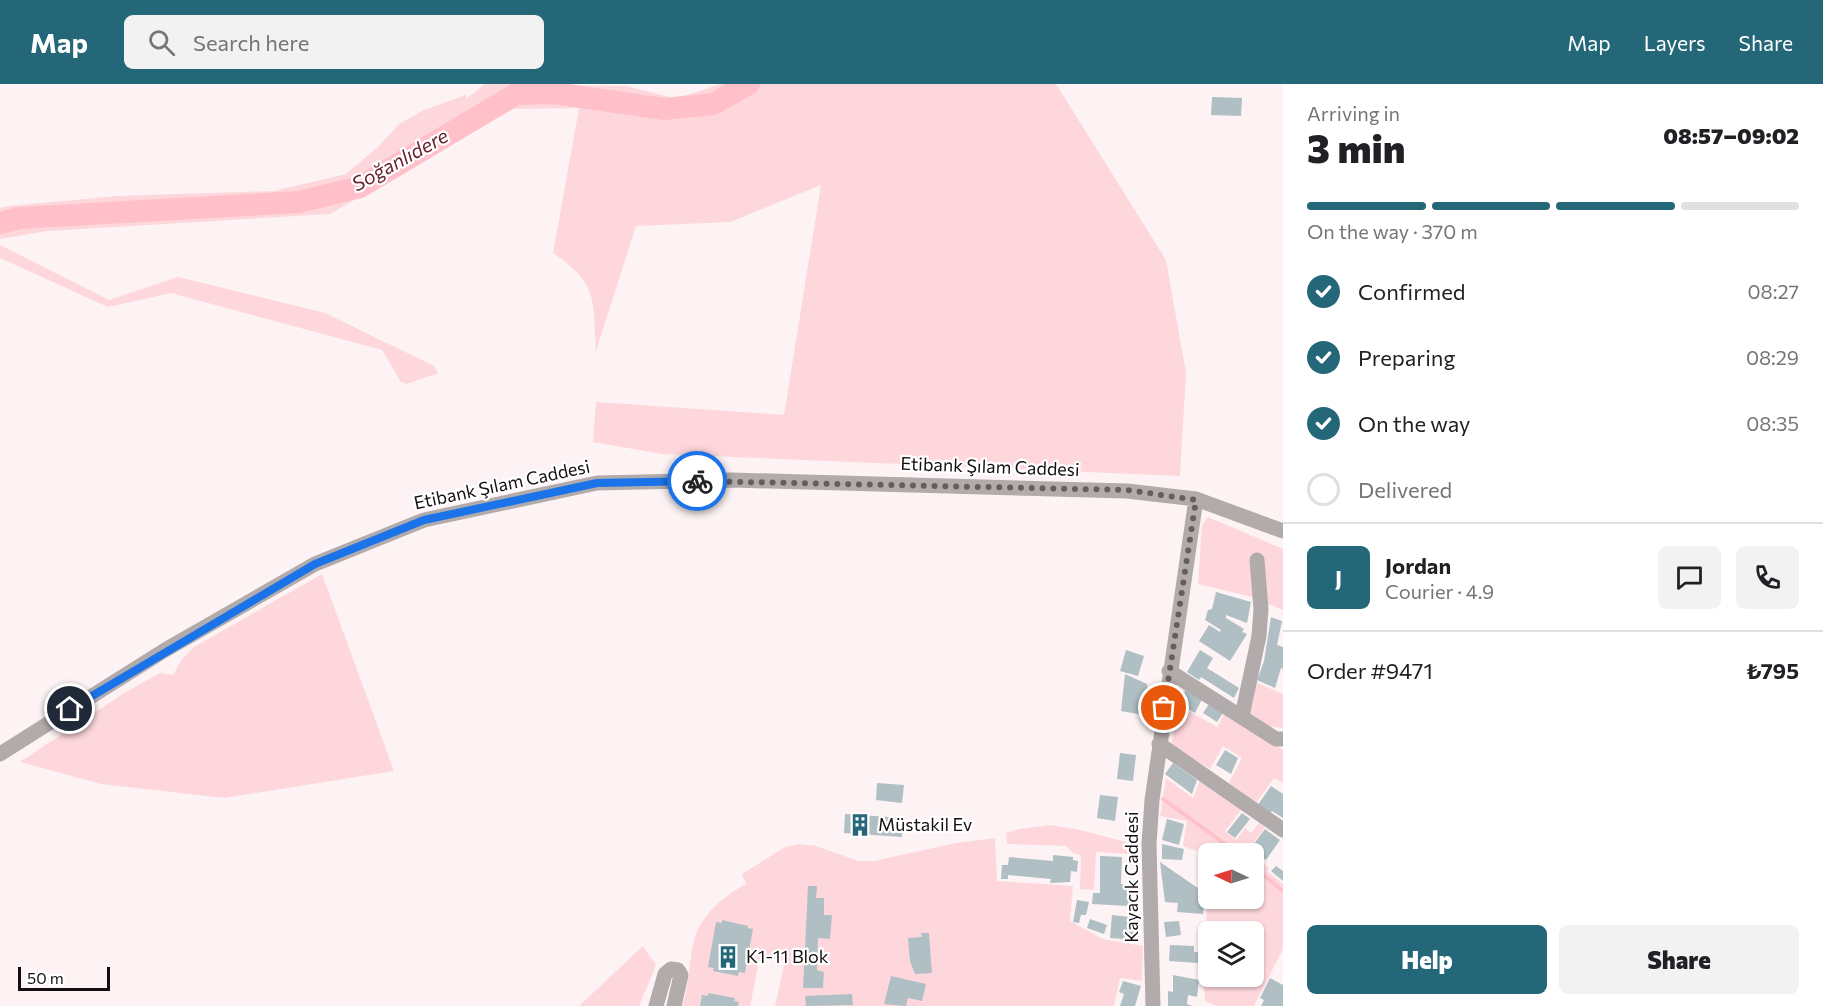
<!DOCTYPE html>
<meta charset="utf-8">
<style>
:root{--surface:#fff;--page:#f2f2f2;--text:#202124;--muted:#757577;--line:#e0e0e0;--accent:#246779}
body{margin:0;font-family:Commissioner,sans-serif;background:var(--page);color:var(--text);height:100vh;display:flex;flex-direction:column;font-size:22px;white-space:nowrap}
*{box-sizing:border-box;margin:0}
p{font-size:20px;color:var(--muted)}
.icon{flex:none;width:33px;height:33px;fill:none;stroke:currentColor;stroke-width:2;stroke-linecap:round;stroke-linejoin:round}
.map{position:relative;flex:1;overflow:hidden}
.panel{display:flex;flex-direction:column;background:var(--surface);width:540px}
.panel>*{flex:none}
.needle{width:39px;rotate:274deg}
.tools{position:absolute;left:1198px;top:759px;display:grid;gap:12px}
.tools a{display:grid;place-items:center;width:66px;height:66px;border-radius:9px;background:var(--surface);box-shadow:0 2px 4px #0004;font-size:30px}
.scale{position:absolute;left:18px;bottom:15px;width:92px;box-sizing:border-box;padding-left:6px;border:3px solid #130e0f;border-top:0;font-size:16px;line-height:21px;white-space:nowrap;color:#130e0f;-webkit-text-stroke:4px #fff;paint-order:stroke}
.pin{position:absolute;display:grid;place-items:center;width:51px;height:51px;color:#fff;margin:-26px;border:3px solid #fff;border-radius:50%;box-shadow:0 2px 6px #0007}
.courier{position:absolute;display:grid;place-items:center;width:60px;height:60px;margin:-30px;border:4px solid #1a73e8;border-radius:50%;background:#fff;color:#222;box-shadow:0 2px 8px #0007}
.overview em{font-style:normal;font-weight:800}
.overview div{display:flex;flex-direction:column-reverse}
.overview{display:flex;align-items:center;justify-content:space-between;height:102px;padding:0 24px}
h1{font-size:39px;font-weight:800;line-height:45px}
.bar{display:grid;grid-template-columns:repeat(4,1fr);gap:9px 6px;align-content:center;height:72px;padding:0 24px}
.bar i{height:8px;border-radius:4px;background:var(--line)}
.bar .selected{background:var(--accent)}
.bar p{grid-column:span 4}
.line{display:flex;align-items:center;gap:15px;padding:0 24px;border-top:2px solid var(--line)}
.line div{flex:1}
.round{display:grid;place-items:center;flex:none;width:63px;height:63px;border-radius:9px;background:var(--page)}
ol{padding:0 24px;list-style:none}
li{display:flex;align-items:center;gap:18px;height:66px}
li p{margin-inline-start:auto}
li .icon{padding:6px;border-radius:50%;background:var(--accent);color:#fff;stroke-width:4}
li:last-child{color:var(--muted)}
li i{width:33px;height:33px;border:3px solid var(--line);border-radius:50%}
.action{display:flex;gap:12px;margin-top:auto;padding:12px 24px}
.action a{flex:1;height:69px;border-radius:9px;background:var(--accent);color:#fff;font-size:24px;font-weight:800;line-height:69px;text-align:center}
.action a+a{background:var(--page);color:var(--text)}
header{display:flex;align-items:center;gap:36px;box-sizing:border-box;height:84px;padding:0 30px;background:var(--accent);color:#fff}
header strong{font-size:28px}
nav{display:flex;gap:33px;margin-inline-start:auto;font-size:21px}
.search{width:420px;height:54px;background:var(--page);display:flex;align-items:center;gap:15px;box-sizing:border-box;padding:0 21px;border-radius:9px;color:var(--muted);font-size:22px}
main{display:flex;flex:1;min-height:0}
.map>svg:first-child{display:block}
</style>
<header>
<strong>Map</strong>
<div class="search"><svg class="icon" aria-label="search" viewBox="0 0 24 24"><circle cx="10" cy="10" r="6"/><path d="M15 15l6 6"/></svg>Search here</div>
<nav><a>Map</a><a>Layers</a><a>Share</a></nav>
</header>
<main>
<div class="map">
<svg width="1283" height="922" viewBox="0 0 1283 922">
<rect width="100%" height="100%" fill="#fdf3f4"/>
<path fill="#fed7dc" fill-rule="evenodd" d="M485 0 627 2 676 15 720 0H1056L1166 176 1186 289 1180 392 662 370 593 358 596 318 784 331 821 101 730 138 636 142 596 267C593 216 599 200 553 169L579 24 514 25 465 49 463 53 330 130 48 147 0 155V124L9 122 117 112 274 107 346 90 378 63 399 40 424 26 466 11V15Z
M0 161 109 216 178 193 325 229 434 282 438 289 407 300 401 298 382 266 171 209 108 223 0 174Z
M1208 433 1283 465V526L1252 513 1198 500 1202 441Z
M322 490 394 687 224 714 101 700 20 678 124 609 160 589 173 591 182 575 194 563Z
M1255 598 1283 610V643L1281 644 1269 642 1247 629Z
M1180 622 1217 643 1225 629 1283 666V699L1274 694 1256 719 1229 699 1242 674 1223 662 1210 685 1171 661Z
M1166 694 1193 714 1201 694 1241 726 1225 747 1236 756 1245 744 1251 749 1259 739 1265 743 1249 765 1253 769 1209 770V772L1183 762 1187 737 1160 732Z
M1050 741 1076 745 1130 759V770L1096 768 1094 806 1080 805 1081 771 1073 769 1066 762 1007 760 1006 749 1019 745Z
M995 754 997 797 1073 802 1070 837 1103 855 1143 862 1142 897 1120 894 1114 922H775L785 877 760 873 750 922H682C691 899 688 876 695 853 703 829 724 812 746 800L742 790 785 763 799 760 816 762 858 777H874L956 759Z
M1254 770 1269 784 1267 787 1283 800V865L1254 922H1217L1205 917 1203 889 1208 808 1203 802 1209 787V814H1254ZM1209 848H1254V892H1209Z
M643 862 656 881 639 922H579Z"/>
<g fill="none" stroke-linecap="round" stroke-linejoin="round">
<path stroke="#ffc0c9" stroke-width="4" d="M1163 715 1239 770
M1254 783 1283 807"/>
<path stroke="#ffc0c9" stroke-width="22" d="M0 139 19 134 299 118 360 103 516 10 554 9 664 25 713 20 749 0"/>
</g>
<path fill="#b0bfc4" d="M1212 13 1242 14 1241 32 1211 31Z
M1216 508 1251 518 1247 539 1226 531V534L1244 545 1242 548 1247 550 1230 577 1199 557 1209 541 1220 548 1221 546 1205 536 1208 526 1212 525Z
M1271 533 1282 537 1277 561 1283 563V585L1281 584 1275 604 1257 596 1264 577Z
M1126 566 1144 572 1138 592 1120 587Z
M1200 566 1213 574 1207 584 1239 604 1234 614 1201 593 1199 596 1187 588Z
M1125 590 1147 600 1148 632 1121 627Z
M1185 606 1202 615 1195 629 1181 621Z
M1209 620 1223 629 1217 638 1203 629Z
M1225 666 1238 674 1231 690 1216 681Z
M1120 669 1136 671 1133 697 1117 695Z
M1173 679 1197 696 1192 710 1165 690Z
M877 699 904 701 902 719 876 716Z
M1271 702 1283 710V734L1272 727 1269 731 1257 722Z
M1100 711 1118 713 1115 737 1097 734Z
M1242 729 1250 735 1235 754 1227 748Z
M845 730 903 734 902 753 844 749Z
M1167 735 1184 740 1179 761 1162 756Z
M1265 745 1280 756 1266 776 1250 765Z
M1162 760 1184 765 1182 776 1162 775Z
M1053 771 1073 773V776L1078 777 1077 788 1071 787 1070 798 1050 799 1051 795 1008 791V795H1001L1002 781H1008L1009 773 1053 777Z
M1100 772 1122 773 1121 800H1130L1129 822 1092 820 1093 809H1100Z
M1160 778 1205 809 1203 830 1177 828 1178 819 1165 818Z
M1276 782 1283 787V797L1271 787Z
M808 802H817L816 814H824V831H832L830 855 818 854 817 886 824 888 823 904H803Z
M1077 816 1089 818 1086 831H1081L1079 839 1073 838Z
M1112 831 1139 834 1137 856 1110 854Z
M1090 835 1107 841 1104 850 1087 844Z
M722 836 748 842V844L753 845 745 889 739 888 738 892 713 887 714 884 708 883 716 838 722 839Z
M1179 837 1181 851 1166 853 1164 838Z
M921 849H929L932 889 915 890 910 877 908 854 922 853Z
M1170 861 1194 862V868H1199L1198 879 1169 877Z
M1173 891 1199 896 1197 913 1188 911 1187 920 1192 922H1168V907L1173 908Z
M891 892 926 900 922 917 908 914 906 922 884 920Z
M1270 894 1283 901V922H1261L1264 916 1260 914Z
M1123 897 1141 902 1135 922H1120L1124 910 1119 908Z
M708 909 735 914 734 917 739 918 738 922H700L702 911 708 912Z
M852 910 853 921 806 922 805 912Z"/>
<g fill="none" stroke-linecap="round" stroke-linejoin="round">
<path stroke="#b2abab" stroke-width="15" d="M1169 587 1276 655H1283
M1242 632 1259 552 1261 525 1257 476
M1159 660 1283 746
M0 670 165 566 315 480 424 436 597 399 731 396 1127 407 1196 415 1283 447
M656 922 665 890 671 885 678 886 681 891 674 922
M1153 922 1149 760 1152 716 1196 415"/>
</g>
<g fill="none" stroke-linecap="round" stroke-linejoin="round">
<path stroke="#655e5f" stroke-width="6" stroke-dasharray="0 10.8" d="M697 397 1127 406 1196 416 1164 624"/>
<path stroke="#1a73e8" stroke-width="8" d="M70 625 315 480 424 436 597 399 697 397"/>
</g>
<defs>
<g id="building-bare" transform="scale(1.8)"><path d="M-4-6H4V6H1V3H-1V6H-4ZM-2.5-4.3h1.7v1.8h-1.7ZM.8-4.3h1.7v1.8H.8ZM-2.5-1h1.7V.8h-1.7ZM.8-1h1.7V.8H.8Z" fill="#246779" stroke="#fff" stroke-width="2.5" paint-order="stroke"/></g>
</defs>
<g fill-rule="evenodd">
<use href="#building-bare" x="860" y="741"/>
<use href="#building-bare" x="728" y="873"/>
</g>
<g text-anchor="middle" stroke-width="4.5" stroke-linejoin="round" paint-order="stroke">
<g font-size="18" fill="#130e0f" stroke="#fff">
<text transform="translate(990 383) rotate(2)" y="6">Etibank Şılam Caddesi</text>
<text transform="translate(502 401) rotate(-12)" y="6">Etibank Şılam Caddesi</text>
<text transform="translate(1132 793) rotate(-90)" y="6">Kayacık Caddesi</text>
</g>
<g font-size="18" fill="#130e0f" stroke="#fff" text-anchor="start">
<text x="878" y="747">Müstakil Ev</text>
<text x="746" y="879">K1-11 Blok</text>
</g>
<g font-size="20" font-style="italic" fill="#682132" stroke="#fff">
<text transform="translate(400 76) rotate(-29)" y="7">Soğanlıdere</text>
</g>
</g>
</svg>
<div class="tools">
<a><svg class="needle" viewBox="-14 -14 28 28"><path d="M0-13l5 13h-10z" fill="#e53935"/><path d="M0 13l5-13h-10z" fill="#757577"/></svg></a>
<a><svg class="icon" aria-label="layers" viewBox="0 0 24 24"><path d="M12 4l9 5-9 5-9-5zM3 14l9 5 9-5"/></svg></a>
</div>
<div class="scale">50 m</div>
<div class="pin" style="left:1164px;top:624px;background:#ea580c"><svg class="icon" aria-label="bag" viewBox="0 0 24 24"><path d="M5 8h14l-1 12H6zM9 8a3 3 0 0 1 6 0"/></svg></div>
<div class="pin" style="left:70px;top:625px;background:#1f2937"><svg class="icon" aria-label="home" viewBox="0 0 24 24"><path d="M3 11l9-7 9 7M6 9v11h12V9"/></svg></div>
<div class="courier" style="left:697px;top:397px"><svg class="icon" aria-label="bike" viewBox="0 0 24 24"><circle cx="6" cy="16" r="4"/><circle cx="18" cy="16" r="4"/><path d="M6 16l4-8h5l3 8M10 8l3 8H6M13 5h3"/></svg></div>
</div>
<section class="panel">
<div class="overview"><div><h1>3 min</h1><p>Arriving in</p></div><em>08:57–09:02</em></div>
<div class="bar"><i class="selected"></i><i class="selected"></i><i class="selected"></i><i></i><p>On the way · 370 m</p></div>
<ol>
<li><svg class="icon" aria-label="check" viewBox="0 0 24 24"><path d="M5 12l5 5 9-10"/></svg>Confirmed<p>08:27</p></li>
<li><svg class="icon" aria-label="check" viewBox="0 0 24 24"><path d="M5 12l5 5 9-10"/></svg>Preparing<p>08:29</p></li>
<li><svg class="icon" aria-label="check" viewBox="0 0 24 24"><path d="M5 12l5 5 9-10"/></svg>On the way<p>08:35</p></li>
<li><i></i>Delivered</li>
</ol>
<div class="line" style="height:108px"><b class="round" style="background:var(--accent);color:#fff">J</b><div><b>Jordan</b><p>Courier · 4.9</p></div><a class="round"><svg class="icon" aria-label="chat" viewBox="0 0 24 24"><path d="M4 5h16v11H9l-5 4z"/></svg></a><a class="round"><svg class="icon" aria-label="phone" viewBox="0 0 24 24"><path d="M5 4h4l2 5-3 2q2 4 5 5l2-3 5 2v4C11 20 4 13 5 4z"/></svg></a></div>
<div class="line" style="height:78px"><div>Order #9471</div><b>₺795</b></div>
<div class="action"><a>Help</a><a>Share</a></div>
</section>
</main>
